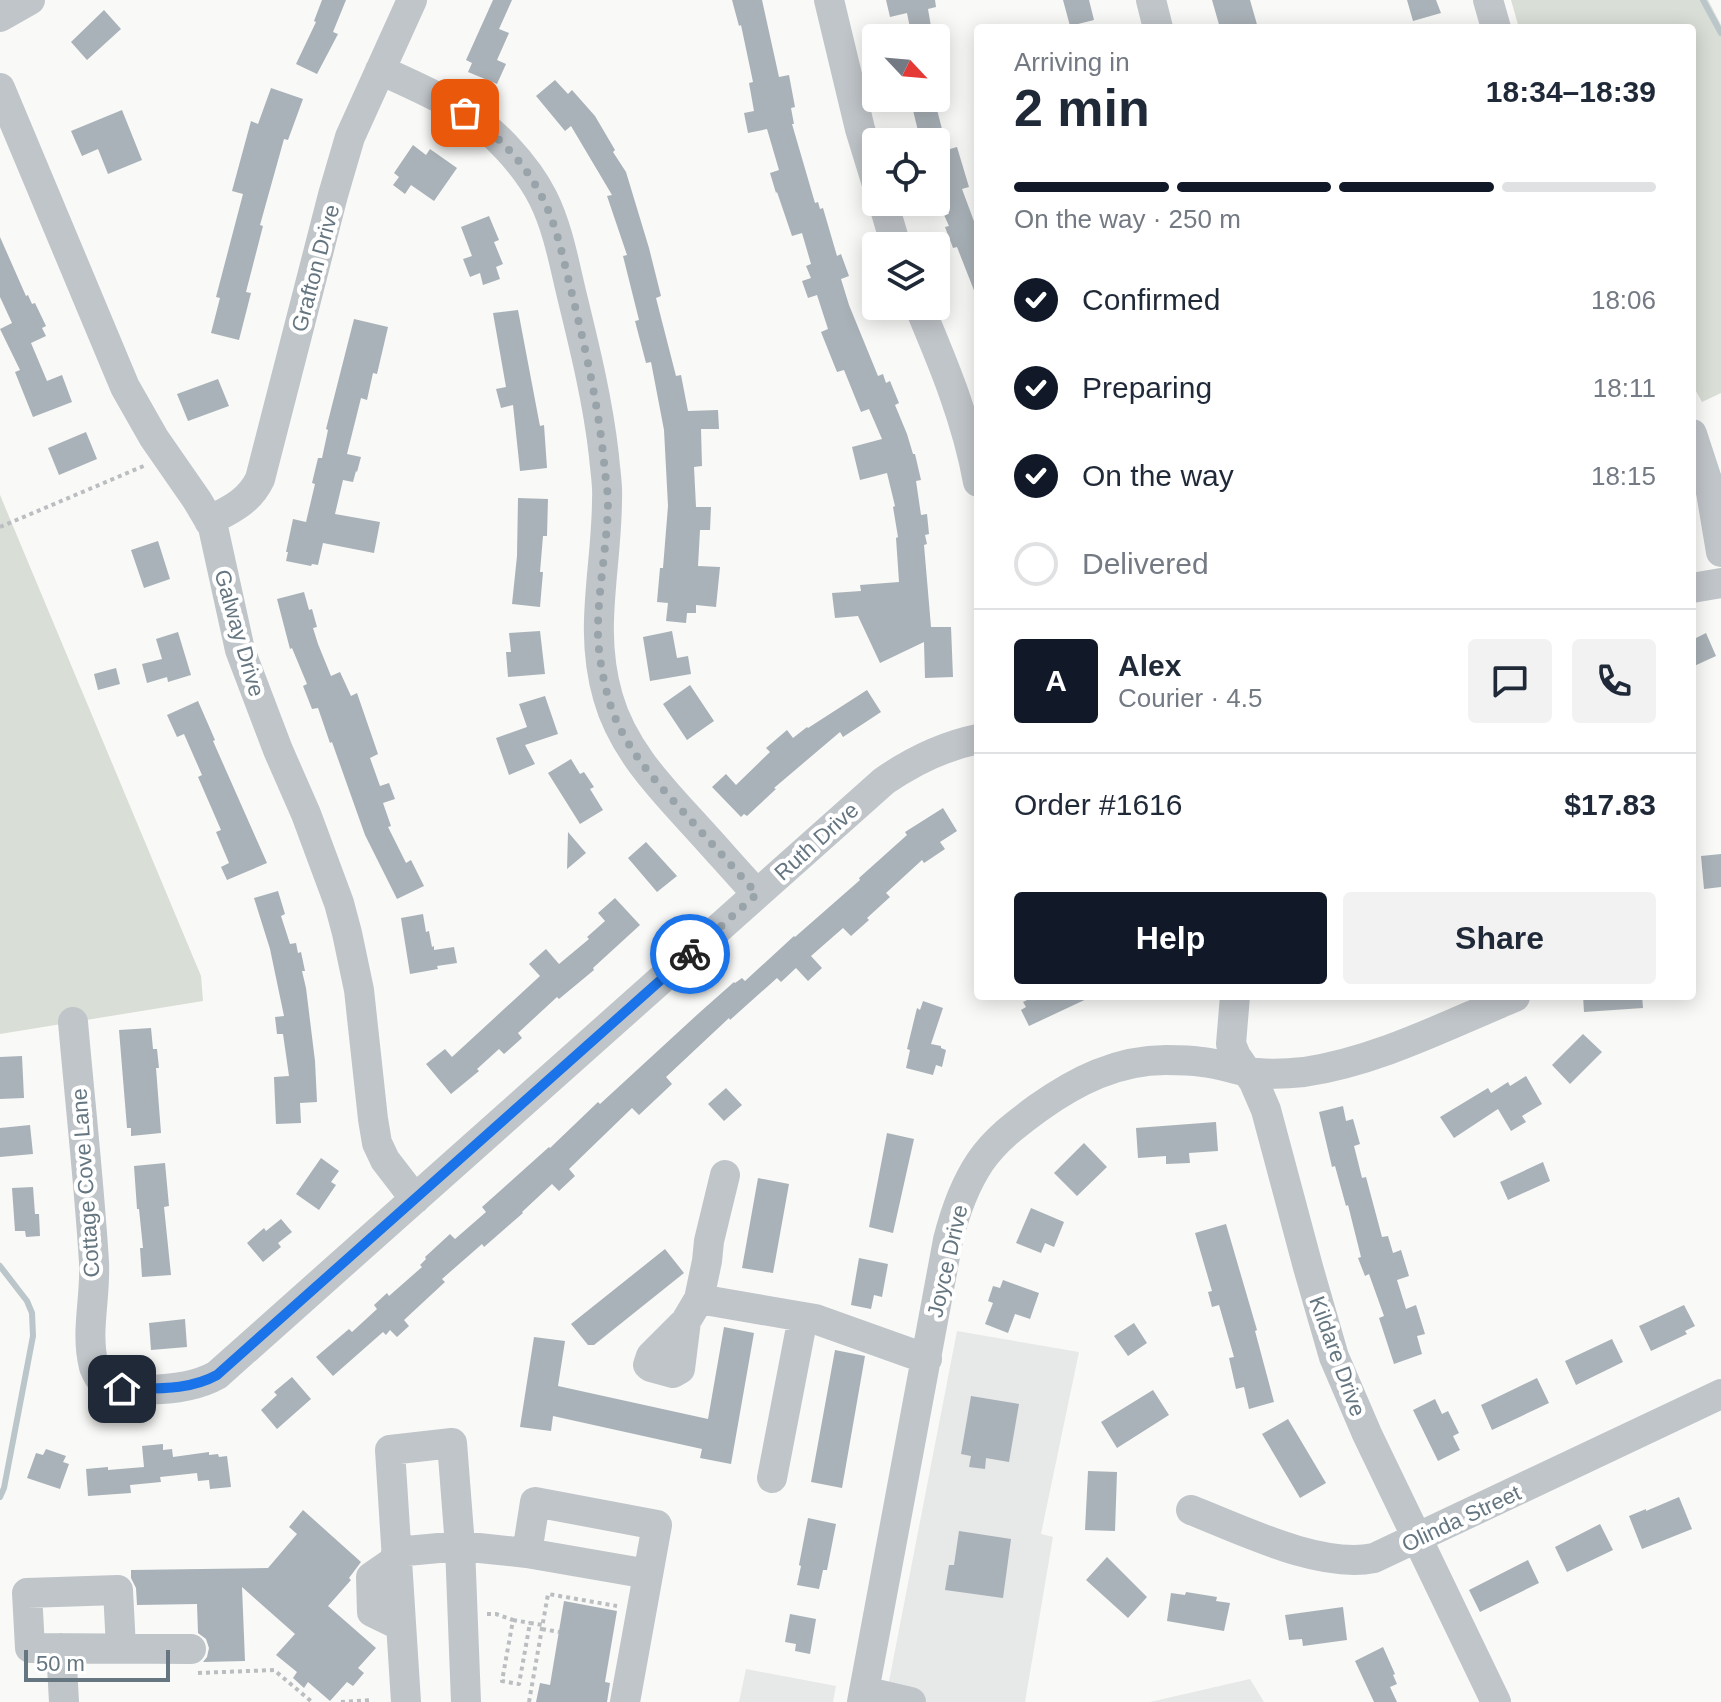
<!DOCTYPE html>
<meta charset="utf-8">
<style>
:root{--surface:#fff;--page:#f2f2f3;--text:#1f2937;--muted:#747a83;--line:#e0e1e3;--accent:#111827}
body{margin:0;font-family:Helvetica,sans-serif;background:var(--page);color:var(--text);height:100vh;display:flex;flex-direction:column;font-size:30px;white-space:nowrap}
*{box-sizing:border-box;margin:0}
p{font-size:26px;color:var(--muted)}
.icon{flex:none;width:44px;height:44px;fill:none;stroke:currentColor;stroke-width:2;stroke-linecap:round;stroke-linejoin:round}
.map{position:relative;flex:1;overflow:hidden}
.details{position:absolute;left:974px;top:24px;width:722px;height:976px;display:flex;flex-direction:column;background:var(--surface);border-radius:8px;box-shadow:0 4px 20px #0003}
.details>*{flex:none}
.needle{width:52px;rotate:116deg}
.fabs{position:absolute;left:862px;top:24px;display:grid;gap:16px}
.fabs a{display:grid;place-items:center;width:88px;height:88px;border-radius:8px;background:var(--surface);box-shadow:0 4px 20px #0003;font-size:40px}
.scale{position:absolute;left:24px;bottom:20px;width:146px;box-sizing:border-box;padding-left:8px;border:4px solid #657681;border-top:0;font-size:22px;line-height:28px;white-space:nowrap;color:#657681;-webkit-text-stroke:6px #fff;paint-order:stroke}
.pin{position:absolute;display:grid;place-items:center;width:68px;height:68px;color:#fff;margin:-34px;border-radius:16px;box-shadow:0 4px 12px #0006}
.courier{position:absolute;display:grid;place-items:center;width:80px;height:80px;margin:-40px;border:6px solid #1a73e8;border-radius:50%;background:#fff;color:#222;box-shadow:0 2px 10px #0007}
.overview em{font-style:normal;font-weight:600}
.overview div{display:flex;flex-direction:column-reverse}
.overview{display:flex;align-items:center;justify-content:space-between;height:136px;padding:0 40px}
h1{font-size:52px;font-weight:600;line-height:60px}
.bar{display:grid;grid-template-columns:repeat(4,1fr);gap:12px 8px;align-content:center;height:96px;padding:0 40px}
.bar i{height:10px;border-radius:6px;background:var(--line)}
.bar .on{background:var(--accent)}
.bar p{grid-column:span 4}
.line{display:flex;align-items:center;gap:20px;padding:0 40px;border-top:2px solid var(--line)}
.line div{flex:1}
.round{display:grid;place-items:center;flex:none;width:84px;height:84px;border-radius:8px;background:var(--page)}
ol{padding:0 40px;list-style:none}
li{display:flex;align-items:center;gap:24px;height:88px}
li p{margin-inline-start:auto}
li .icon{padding:8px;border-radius:50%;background:var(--accent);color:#fff;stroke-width:4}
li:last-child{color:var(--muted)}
li i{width:44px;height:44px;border:4px solid var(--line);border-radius:50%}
.primary-button{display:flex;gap:16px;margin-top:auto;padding:16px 40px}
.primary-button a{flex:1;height:92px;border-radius:8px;background:var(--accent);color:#fff;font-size:32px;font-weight:600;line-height:92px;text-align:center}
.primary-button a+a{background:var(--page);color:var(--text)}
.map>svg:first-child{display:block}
</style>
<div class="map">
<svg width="1721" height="1702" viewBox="0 0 1721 1702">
<rect width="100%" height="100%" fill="#f9f9f7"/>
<path fill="#e7e8e8" d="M957 1331 1079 1352 1041 1534 1053 1537 1025 1702H885Z
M746 1669 836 1686 833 1702H739Z
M1250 1679 1264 1702H1150Z"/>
<path fill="#d9ded6" d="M1511 0H1708L1721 25V393L1702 402 1692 384V28H1519Z
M0 495 201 976 203 1001 0 1034Z"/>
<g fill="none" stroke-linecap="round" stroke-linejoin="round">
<path stroke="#bac6ca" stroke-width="6" d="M1703 0 1721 33
M0 1266 27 1301 32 1313 33 1336 4 1488 0 1497"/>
</g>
<path fill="#a9b2b8" d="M322 0H346L333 32 338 34 317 74 296 64 316 22 314 21Z
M493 0H512L499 29 509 33 497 60 506 64 497 84 468 72 472 63 466 60Z
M732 0H762L779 77 789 75 795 107 791 108 794 124H792L815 203 818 202 820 209 823 208 837 256 841 254 849 276 841 279 849 305 878 376 883 374 886 383 890 381 899 403 895 405 907 434 913 454H915L921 480 916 481 921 515 927 514 929 534 925 535 927 544 924 545 931 627H951L953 677 925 678 924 642 880 663 858 616 835 618 832 593 861 591 860 585 899 582 896 538 898 537 893 507 895 506 887 473 860 480 852 447 882 439 869 409 861 412 844 370 837 372 821 332 828 329 817 295 808 298 802 281 811 278 806 266 811 264 802 233 792 236 777 192 776 193 770 173 779 170 767 129 748 133 744 113 754 111 749 83 753 82 741 25 739 26Z
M886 0H935L936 7 928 9 933 38H912L907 13 890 17Z
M1063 0H1089L1094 20 1070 26Z
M1212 0H1250L1258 28H1220Z
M1407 0H1436L1441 13 1413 21Z
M104 10 121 29 87 60 71 42Z
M555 80 568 94 572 90 595 116 615 150 613 152 626 172 649 248 661 296 656 298 676 376 681 375 688 411 718 410 719 429H701L702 466 694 467 696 507H711L710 530H700L698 566 720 567 716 607 696 605V613H687L686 623 666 621 668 603 657 602 660 568H663L668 506 664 430 651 362 646 363 635 321 639 320 623 256 627 255 607 196 612 195 571 126 565 131 536 96Z
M271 88 303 99 288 140 284 139 260 225 263 226 246 292 251 293 239 340 211 333 220 298 216 297 243 194 232 191 251 121 258 124Z
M910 98H934L943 133 920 139Z
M122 110 142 160 108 174 98 149 82 156 71 131Z
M413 145 426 155 430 149 457 168 434 201 411 185 405 194 393 185 399 177 394 173Z
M957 147 969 187 962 189 978 232 977 298 957 247 953 248 945 227 949 226 944 215 949 214 936 173V153Z
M489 216 499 240 494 242 503 264 496 267 500 279 483 285 480 273 470 277 463 259 472 256 461 227Z
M0 237 26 296 28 295 32 304 35 303 46 326 42 328 46 336 31 343 47 381 62 375 72 402 33 417 15 372 20 370 0 329 12 323 0 297Z
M518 310 539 421 540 426 544 425 547 468 520 471 513 405 501 408 496 389 506 387 493 313Z
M354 319 388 327 377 374 373 373 367 400 361 398 347 454 361 457 357 472 356 471 353 482 343 480 335 514 380 522 374 553 323 543 318 565 312 564 311 566 286 561 288 552H286L293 519 306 522 315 484 312 483 318 458H322L328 430 326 429Z
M218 379 229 406 188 421 177 394Z
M86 432 97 459 59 475 48 448Z
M518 498 548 499 547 536H543L540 572H543L540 607 512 604 517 556Z
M158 541 170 579 144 588 131 550Z
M304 592 309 610 312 609 317 627 313 628 318 644 331 676 340 672 351 696 357 693 378 754 370 758 380 786 389 783 395 799 383 803 391 826 388 827 406 863 411 860 424 886 397 899 365 835 332 742 330 743 318 708 312 709 303 686 307 684 292 648 290 649 277 599Z
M540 631 545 674 508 677 506 652H511L509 633Z
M672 631 677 658 688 656 691 674 650 681 643 637Z
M178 632 191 675 168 682 167 677 147 683 142 664 162 659 156 639Z
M1706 633 1716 656 1692 667V640Z
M116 668 120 684 98 690 94 674Z
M690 685 714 721 687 740 663 704Z
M867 690 881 712 843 737 840 732 774 788 776 789 747 816 744 814 741 817 712 787 726 774 736 785 770 752 766 748 787 730 793 738 807 727 808 728Z
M545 696 558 734 525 745 535 764 509 775 496 738 527 727 519 704Z
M198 701 215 740 213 741 267 863 227 880 221 867 229 863 216 832 221 830 198 777 202 775 184 734 177 737 167 715Z
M571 759 580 774 584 772 594 787 590 789 603 810 580 824 548 773Z
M943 808 957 831 940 842 945 849 924 863 922 860 886 893 890 897 867 918 869 920 851 936 843 928 811 956 822 968 808 981 796 968 781 982 777 978 730 1020 729 1018 666 1077 672 1084 639 1115 632 1108 569 1169 575 1176 559 1191 552 1184 522 1212 523 1213 484 1247 482 1244 442 1279 445 1282 404 1320 409 1326 397 1337 390 1330 386 1335 383 1332 333 1376 316 1357 349 1329 352 1332 377 1309 374 1305 387 1293 389 1296 422 1267 420 1265 426 1259 425 1257 450 1234 455 1239 486 1212 482 1207 549 1147 550 1148 598 1102 600 1104 699 1013 734 982 735 983 742 978 745 981 794 936 795 937 860 880 859 878 907 835 905 832Z
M568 832 586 853 567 869Z
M646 842 677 876 657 892 628 858Z
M1721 854V887L1704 889 1701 856Z
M278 891 285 914 281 916 290 944 296 943 298 953 301 952 305 971H302L306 988 315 1061 317 1102 300 1103 301 1123 276 1124 274 1077 289 1076 283 1034H277L275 1017 284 1016 270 949 254 898Z
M615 898 640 925 593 968 594 970 559 999 557 997 518 1033 522 1038 504 1054 499 1049 477 1069 479 1071 451 1094 426 1064 445 1049 452 1057 540 976 529 964 546 949 559 964 589 939 587 937 605 921 598 913Z
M423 914 426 932 429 931 432 947 434 946V950L454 947 457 963 437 966 438 969 410 974 401 918Z
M1035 996H1093L1029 1026 1021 1010 1026 1007 1023 1002Z
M1583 996H1642L1643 1008 1584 1012Z
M923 1001 943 1008 931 1044 941 1046V1048L946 1050 942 1067 936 1065 933 1075 906 1068 910 1050 907 1049 917 1008 920 1010Z
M151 1028 153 1049H157L159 1068H156L161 1133 131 1136V1128H127L119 1030Z
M1583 1034 1602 1052 1570 1084 1552 1065Z
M22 1056 24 1098 0 1099V1057Z
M1526 1076 1542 1104 1522 1116 1526 1122 1511 1131 1498 1109 1454 1138 1440 1117 1488 1088 1491 1093 1508 1082 1510 1086Z
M726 1088 742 1105 724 1121 708 1104Z
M1343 1106 1346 1121 1353 1119 1360 1144 1354 1146 1362 1178 1366 1177 1382 1237 1388 1236 1393 1253 1401 1250 1409 1276 1397 1280 1406 1309 1416 1305 1425 1334 1417 1336 1422 1354 1394 1364 1379 1318 1384 1316 1369 1274 1365 1276 1358 1258 1361 1257 1348 1205 1346 1206 1335 1166 1332 1167 1319 1112Z
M1216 1122 1218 1151 1189 1153 1190 1163 1166 1164V1156L1138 1158 1136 1128Z
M30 1125 33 1154 0 1157V1128Z
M887 1133 914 1139 893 1233 869 1227Z
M1084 1143 1107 1167 1077 1196 1054 1173Z
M321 1158 339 1171 331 1182 336 1185 319 1210 296 1194Z
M1543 1162 1550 1181 1508 1200 1500 1182Z
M165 1163 169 1206 164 1207 171 1275 142 1277 140 1248H143L139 1209H137L134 1166Z
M758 1178 789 1184 773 1273 742 1268Z
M33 1187 35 1214H39L40 1236 26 1237 25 1231H15L12 1188Z
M1031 1208 1064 1222 1054 1247 1045 1243 1041 1253 1016 1243Z
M281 1219 292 1232 278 1243 281 1247 263 1262 247 1243 264 1228 266 1231Z
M1226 1224 1257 1330 1255 1331 1274 1402 1249 1409 1244 1387 1236 1389 1229 1358 1234 1357 1219 1305 1212 1307 1208 1292 1212 1291 1195 1233Z
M665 1249 684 1273 594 1345H588L571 1324Z
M859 1258 888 1264 882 1297 874 1295 871 1309 851 1305Z
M1003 1280 1039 1293 1030 1319 1015 1314 1008 1333 985 1324 993 1303 988 1301 993 1286 1000 1288Z
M1684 1305 1695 1326 1685 1331 1687 1334 1651 1351 1639 1326Z
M185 1319 187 1347 151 1350 149 1323Z
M1134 1323 1147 1343 1128 1356 1114 1336Z
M724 1327 754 1333 731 1464 700 1458 702 1449 553 1416 551 1431 520 1427 534 1337 565 1341 558 1386 708 1419Z
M1612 1339 1623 1362 1576 1385 1565 1361Z
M835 1350 865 1356 842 1488 811 1482Z
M292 1377 311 1399 277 1429 261 1410 277 1395 274 1392Z
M1537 1378 1549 1403 1492 1430 1481 1405Z
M1153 1390 1169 1415 1117 1448 1101 1422Z
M971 1396 1019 1404 1009 1462 986 1458 985 1469 969 1467 971 1456 961 1454Z
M1435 1399 1442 1414 1448 1411 1459 1433 1453 1436 1460 1450 1438 1461 1413 1410Z
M1288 1419 1326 1483 1300 1498 1262 1434Z
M163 1444V1450L172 1449 173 1457 209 1452V1455L218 1454 219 1457 227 1456 231 1487 210 1489 209 1480 198 1481 197 1473 160 1477 161 1482 130 1485 131 1493 88 1496 86 1469 108 1467V1470L144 1467 142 1446Z
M46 1449 66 1456 63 1462 69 1464 60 1489 27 1478 36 1453 43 1455Z
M1088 1471 1117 1472 1115 1531 1085 1530Z
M1679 1497 1692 1529 1642 1549 1629 1516 1646 1509V1511Z
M303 1510 361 1562 349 1578 351 1580 328 1606 376 1648 358 1668 364 1673 353 1686 347 1682 330 1701 308 1682 304 1688 293 1678 297 1672 276 1655 295 1634 242 1587 245 1661 203 1662 207 1657 209 1648 206 1639 198 1633 197 1604 137 1605 136 1588 131 1578V1570L268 1568 297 1534 289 1527Z
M808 1518 836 1524 827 1570H823L819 1589 797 1585 801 1566 799 1565Z
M1600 1524 1613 1550 1567 1572 1555 1547Z
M959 1531 1011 1539 1003 1598 945 1590 949 1565H954Z
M1107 1557 1147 1597 1128 1618 1086 1580Z
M1528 1560 1539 1583 1480 1612 1469 1590Z
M1186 1592 1217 1597 1216 1601 1230 1603 1224 1631 1167 1621 1171 1593 1185 1595Z
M564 1601 617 1611 605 1682 610 1683 607 1702H536L540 1683 550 1685Z
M1343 1607 1347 1640 1303 1646 1302 1639 1289 1640 1285 1615Z
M790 1614 816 1619 810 1654 795 1651 796 1644 785 1642Z
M1383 1647 1395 1674 1393 1675 1397 1684 1390 1687 1397 1702H1374L1355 1661Z"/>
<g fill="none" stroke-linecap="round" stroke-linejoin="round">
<path stroke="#bbbec1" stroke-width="4" stroke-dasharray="4 4" stroke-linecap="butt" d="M0 527 146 465
M487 1614H496L513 1620 502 1681 519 1684 530 1623 543 1625
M513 1620 530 1623
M542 1629 559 1632
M198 1673 274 1670 312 1702
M341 1702 371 1700
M529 1702 548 1594 617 1606"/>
<path stroke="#c0c5c9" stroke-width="30" d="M829 0 860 129 876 181
M1151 0 1158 28
M1488 0 1496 28
M0 17 30 0
M380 70C426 91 473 110 507 148 521 163 534 180 543 198 558 228 564 263 572 296 585 349 598 402 604 456 605 470 608 485 607 499 607 568 588 629 608 697 622 747 658 785 692 822 714 846 735 870 757 894
M0 88 125 387 154 438 197 500 213 527 240 650 278 750 306 814 339 903 347 933 359 990 373 1119 377 1143 385 1160 415 1199
M883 202 896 246
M919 306C943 363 967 420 978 482
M1692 434 1711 492 1721 552
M209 521C230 510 249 502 260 479L333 195 350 137 412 0
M1692 588 1721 583
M1235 996 1231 1044 1236 1056 1254 1082 1266 1110 1308 1267 1334 1357 1367 1434 1496 1702
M73 1022C80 1102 89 1182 94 1262 96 1297 85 1332 94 1367 97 1375 101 1381 107 1387 141 1391 187 1392 217 1375L884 781C913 761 944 746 978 739
M699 1299 815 1319 927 1359
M686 1321 651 1356 648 1365 651 1367 673 1373 680 1369 686 1321 699 1299 707 1261 709 1241 725 1175
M772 1478 803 1317
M1191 1510C1242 1530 1320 1569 1374 1558L1721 1394
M396 1552 460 1546 527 1553
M397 1559 371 1577 372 1612 401 1626
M61 1648 64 1702
M121 1648 118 1590 27 1593 30 1648 191 1649
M864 1691 911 1702
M406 1702 390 1450 452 1443 460 1546 466 1702
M625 1702 657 1525 535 1502 527 1553 648 1574
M862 1702 948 1240C955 1212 964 1186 980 1162 995 1140 1016 1124 1038 1108 1076 1081 1117 1060 1166 1060 1178 1060 1190 1060 1202 1062 1216 1063 1230 1068 1244 1071 1263 1075 1285 1074 1304 1072 1378 1061 1447 1025 1515 997"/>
</g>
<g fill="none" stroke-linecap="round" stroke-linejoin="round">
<path stroke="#99a4aa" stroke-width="8" stroke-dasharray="0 14.4" d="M465 113C497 134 525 163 542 197 557 226 563 258 571 290 585 347 598 403 604 462 605 474 607 486 608 498 608 545 597 591 598 637 599 657 603 678 608 697 621 745 656 782 688 817 711 843 734 868 757 894L690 954"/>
<path stroke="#1a73e8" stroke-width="10" d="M122 1389C155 1388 188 1391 217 1375L690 954"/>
</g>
<g text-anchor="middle" stroke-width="8" stroke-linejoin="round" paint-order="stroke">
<g font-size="22" fill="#657681" stroke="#fff">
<text transform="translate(315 268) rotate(-75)" y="8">Grafton Drive</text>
<text transform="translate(240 633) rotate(74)" y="8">Galway Drive</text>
<text transform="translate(816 841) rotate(-42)" y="8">Ruth Drive</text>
<text transform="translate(85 1183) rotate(-94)" y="8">Cottage Cove Lane</text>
<text transform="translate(947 1261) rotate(-77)" y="8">Joyce Drive</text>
<text transform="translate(1338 1356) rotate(70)" y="8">Kildare Drive</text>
<text transform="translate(1461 1518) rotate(-25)" y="8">Olinda Street</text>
</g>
</g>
</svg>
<div class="fabs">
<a><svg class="needle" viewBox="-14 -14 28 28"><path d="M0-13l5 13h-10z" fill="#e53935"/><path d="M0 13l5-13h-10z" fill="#747a83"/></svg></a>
<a><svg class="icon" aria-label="locate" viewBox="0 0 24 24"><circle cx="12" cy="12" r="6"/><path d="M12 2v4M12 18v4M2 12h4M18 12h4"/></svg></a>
<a><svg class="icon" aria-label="layers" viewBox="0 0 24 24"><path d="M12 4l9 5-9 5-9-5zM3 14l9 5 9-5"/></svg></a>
</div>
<div class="scale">50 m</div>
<div class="pin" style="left:465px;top:113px;background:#ea580c"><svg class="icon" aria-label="bag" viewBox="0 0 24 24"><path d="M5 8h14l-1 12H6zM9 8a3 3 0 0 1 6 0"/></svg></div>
<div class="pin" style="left:122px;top:1389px;background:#1f2937"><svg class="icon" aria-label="home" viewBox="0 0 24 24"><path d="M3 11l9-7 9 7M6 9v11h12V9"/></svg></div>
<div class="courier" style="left:690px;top:954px"><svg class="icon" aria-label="bike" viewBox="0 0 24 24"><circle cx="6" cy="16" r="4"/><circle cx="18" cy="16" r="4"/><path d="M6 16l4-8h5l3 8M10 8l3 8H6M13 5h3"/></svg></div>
<section class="details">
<div class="overview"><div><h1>2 min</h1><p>Arriving in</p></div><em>18:34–18:39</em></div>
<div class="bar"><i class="on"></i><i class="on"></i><i class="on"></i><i></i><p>On the way · 250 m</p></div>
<ol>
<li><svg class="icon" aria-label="check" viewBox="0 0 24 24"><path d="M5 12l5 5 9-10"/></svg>Confirmed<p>18:06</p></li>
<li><svg class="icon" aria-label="check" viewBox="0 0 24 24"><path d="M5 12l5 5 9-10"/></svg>Preparing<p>18:11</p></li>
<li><svg class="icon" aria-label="check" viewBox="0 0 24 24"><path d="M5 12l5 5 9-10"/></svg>On the way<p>18:15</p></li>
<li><i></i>Delivered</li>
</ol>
<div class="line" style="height:144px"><b class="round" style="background:var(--accent);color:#fff">A</b><div><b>Alex</b><p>Courier · 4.5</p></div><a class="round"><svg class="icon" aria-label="chat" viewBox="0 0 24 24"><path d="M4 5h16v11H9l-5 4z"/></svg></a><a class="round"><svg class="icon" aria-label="phone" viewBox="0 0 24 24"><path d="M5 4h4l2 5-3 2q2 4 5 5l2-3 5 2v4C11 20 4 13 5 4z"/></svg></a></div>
<div class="line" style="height:104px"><div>Order #1616</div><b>$17.83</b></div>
<div class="primary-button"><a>Help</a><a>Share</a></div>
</section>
</div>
